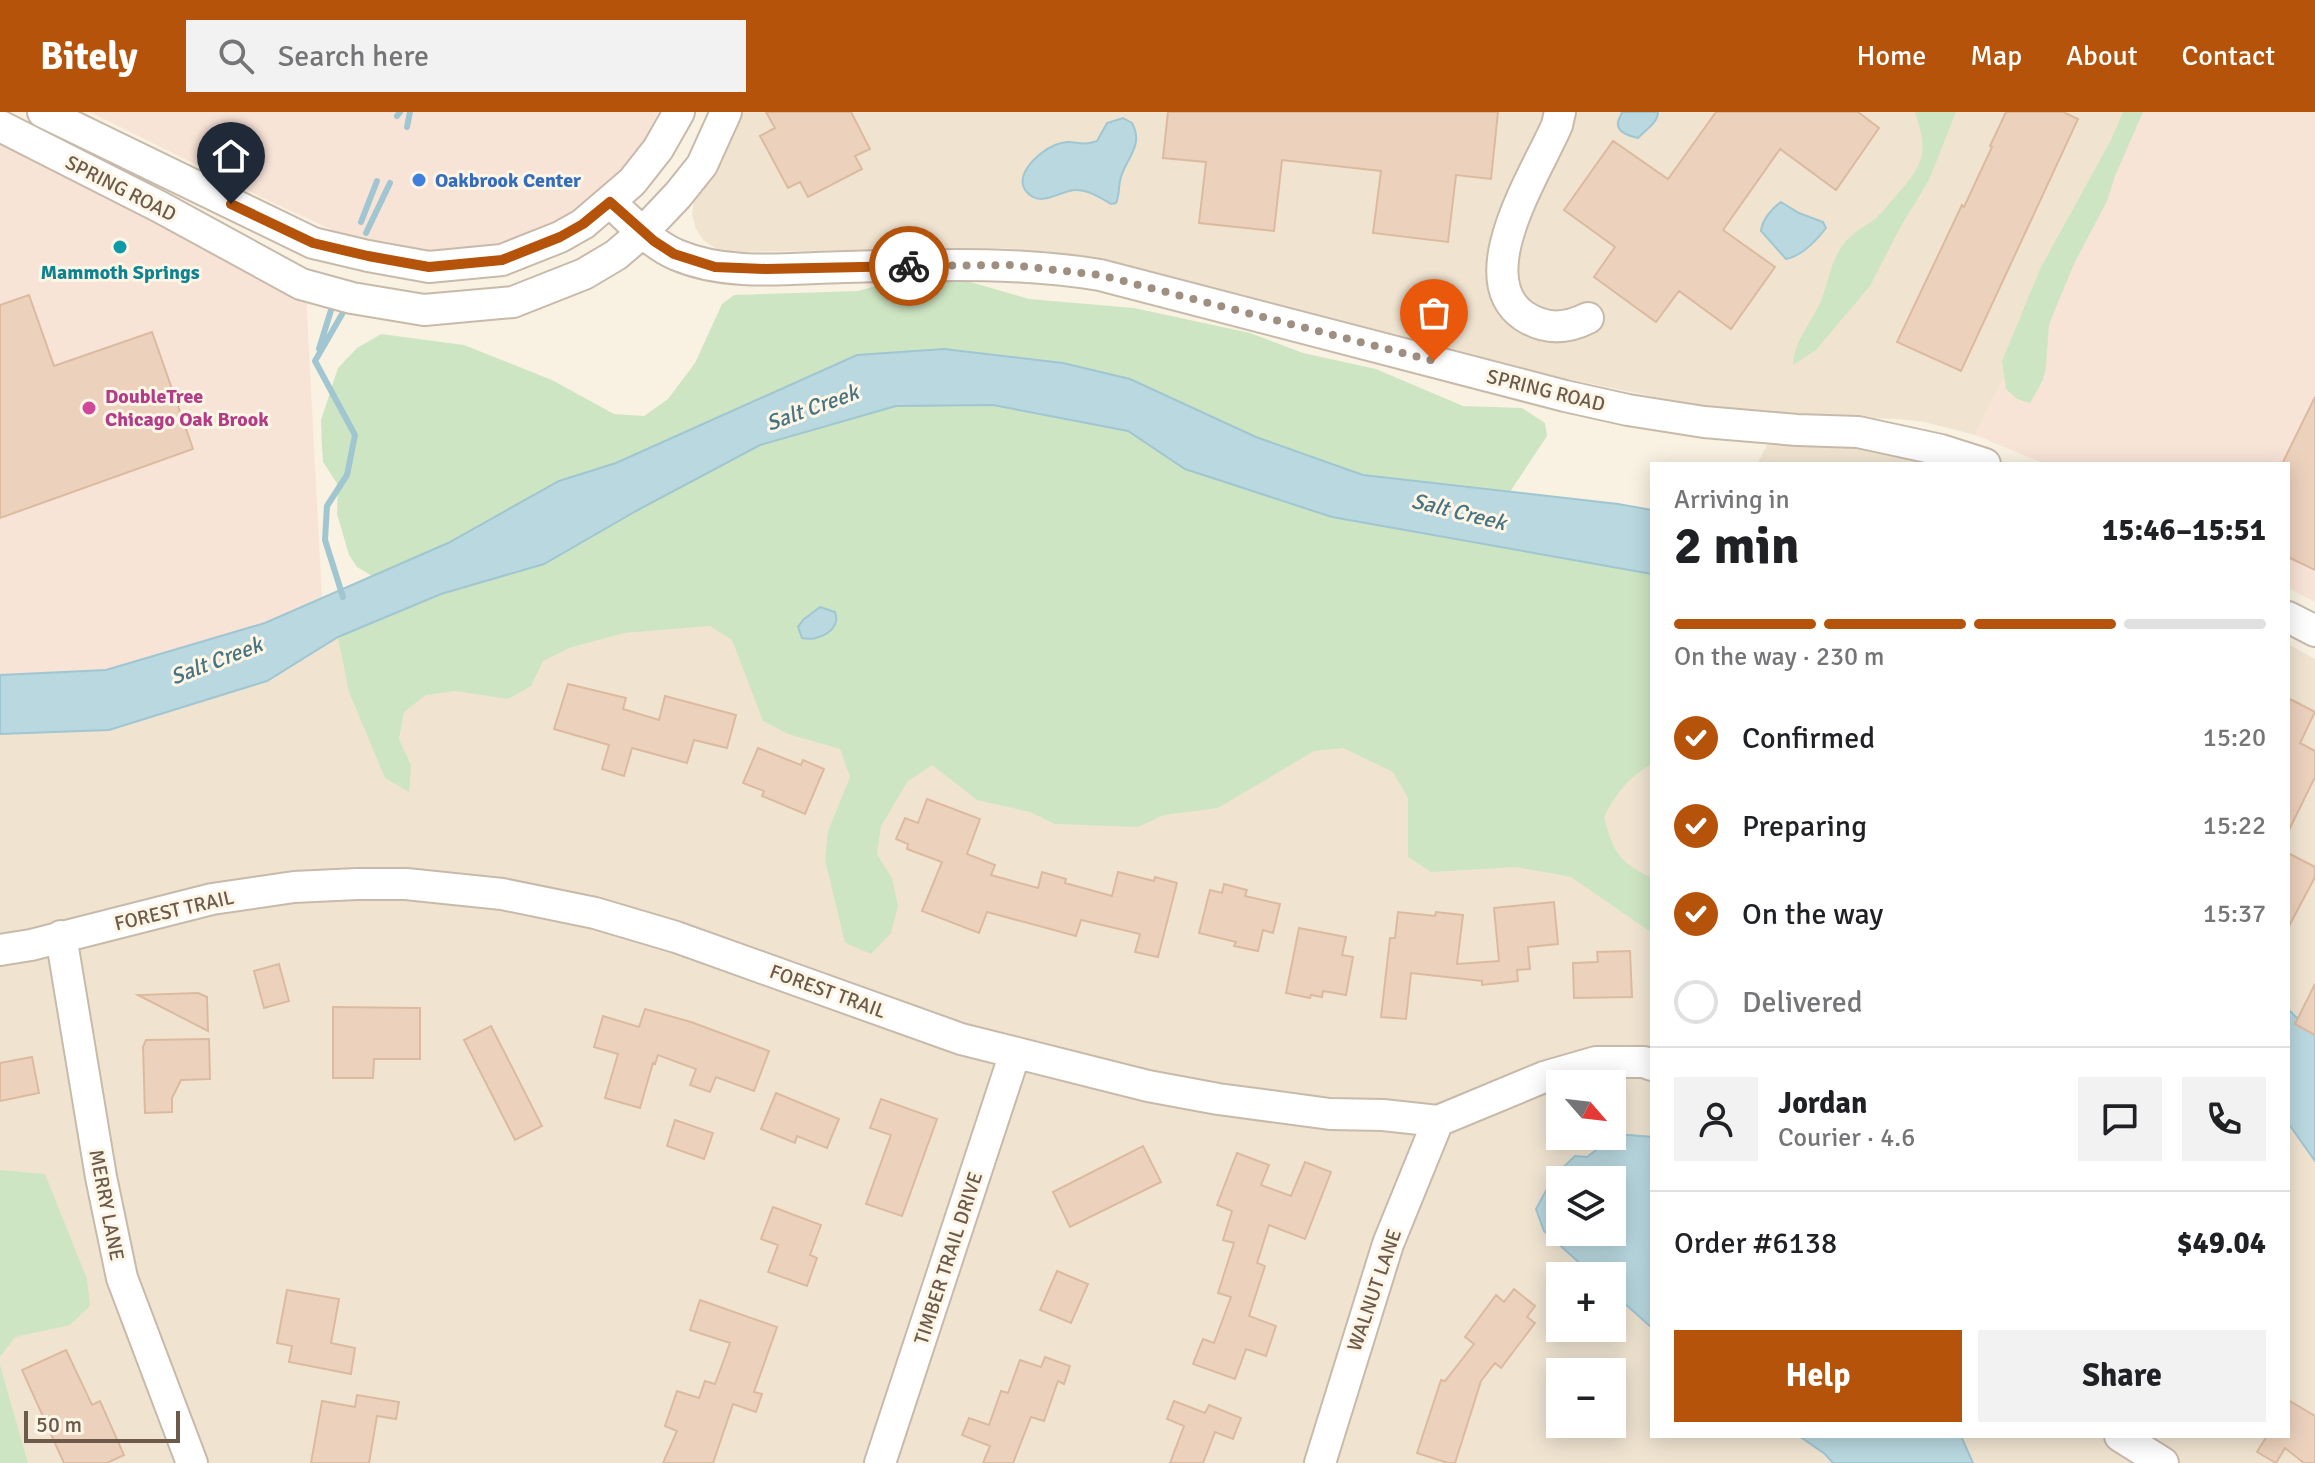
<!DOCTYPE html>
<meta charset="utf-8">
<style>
:root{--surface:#fff;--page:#f2f2f2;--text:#202124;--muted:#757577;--line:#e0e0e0;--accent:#b45309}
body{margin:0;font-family:Signika,sans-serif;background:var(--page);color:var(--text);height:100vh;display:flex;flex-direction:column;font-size:30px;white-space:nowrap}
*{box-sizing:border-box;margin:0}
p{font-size:26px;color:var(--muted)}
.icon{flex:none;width:44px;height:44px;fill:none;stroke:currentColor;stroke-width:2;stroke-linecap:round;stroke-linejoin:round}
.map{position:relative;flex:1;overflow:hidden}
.side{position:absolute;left:1650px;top:350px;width:640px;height:976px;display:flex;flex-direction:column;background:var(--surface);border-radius:0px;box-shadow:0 4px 20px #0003}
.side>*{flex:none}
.needle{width:52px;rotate:118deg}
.buttons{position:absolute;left:1546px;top:958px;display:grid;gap:16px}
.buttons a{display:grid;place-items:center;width:80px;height:80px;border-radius:0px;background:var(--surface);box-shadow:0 4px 20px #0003;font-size:40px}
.scale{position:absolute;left:24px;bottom:20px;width:156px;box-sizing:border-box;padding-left:8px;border:4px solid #6e5a4b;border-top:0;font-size:22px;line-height:28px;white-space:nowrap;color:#6e5a4b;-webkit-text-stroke:6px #fdf6e7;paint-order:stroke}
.pin{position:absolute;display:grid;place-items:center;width:68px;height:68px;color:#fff;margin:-82px -34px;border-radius:50% 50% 50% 0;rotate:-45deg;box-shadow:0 0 8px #0007}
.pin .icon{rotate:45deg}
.courier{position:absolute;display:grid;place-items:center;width:80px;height:80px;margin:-40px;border:6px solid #b45309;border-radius:50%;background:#fff;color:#222;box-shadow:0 2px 10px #0007}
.summary em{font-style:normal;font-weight:700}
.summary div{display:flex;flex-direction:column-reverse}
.summary{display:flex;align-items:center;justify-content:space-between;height:136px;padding:0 24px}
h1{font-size:52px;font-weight:700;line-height:60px}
.bar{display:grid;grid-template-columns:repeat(4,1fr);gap:12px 8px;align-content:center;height:96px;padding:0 24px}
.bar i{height:10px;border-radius:6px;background:var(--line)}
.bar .on{background:var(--accent)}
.bar p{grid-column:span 4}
.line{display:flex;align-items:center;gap:20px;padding:0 24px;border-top:2px solid var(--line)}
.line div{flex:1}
.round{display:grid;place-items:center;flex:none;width:84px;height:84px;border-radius:0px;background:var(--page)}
ol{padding:0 24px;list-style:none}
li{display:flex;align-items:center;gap:24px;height:88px}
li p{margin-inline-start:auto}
li .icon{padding:8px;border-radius:50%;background:var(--accent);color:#fff;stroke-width:4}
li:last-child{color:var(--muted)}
li i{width:44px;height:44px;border:4px solid var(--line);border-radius:50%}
.action{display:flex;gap:16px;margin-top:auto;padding:16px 24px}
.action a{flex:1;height:92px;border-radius:0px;background:var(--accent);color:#fff;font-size:32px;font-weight:700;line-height:92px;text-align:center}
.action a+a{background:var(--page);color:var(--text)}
header{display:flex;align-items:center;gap:48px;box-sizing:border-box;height:112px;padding:0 40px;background:var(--accent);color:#fff}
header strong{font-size:38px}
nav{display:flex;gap:44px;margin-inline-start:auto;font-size:28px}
.search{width:560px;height:72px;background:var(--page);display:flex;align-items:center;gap:20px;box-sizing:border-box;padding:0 28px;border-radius:0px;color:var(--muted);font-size:30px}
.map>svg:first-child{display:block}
</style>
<header>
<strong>Bitely</strong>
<div class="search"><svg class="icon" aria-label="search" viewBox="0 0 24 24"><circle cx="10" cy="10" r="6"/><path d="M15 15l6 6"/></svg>Search here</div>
<nav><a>Home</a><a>Map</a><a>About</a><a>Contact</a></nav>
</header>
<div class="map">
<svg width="2315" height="1351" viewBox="0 0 2315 1351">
<rect width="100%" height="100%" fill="#f9f2e2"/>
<path fill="#f0e4d1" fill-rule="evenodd" d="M742 0H2140L1975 323 1924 310 1897 307 1797 304 1699 294 1500 253 1247 186 1043 140 1004 136 730 140 715 136 704 129 696 117 692 102 694 90 722 46Z
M1768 331 1838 332 1949 352H1757Z
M1332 405 1652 462V1324H2288V1011L2315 1049V1351H0V622L109 618 267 569 338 525 434 485 544 452ZM1560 972H1612V1024H1560ZM1560 1068H1612V1120H1560ZM1560 1164H1612V1216H1560ZM1560 1260H1612V1312H1560Z
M2288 532 2315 547V924L2288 897Z"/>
<path fill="#f8e3d7" d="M90 0H658L645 29 625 54 599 81 556 111 505 134 428 142 361 131 269 89Z
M2140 0H2315V490L2288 476V352H2045L1975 323Z
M0 21 306 182 322 486 265 511 106 558 0 563Z"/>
<path fill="#cee5c3" d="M1915 0H1956L1929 68 1901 114 1870 174 1816 238 1793 253C1794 227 1813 210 1822 186 1830 166 1831 146 1846 129 1854 120 1865 114 1875 107 1883 100 1889 91 1896 84 1924 51 1929 42 1915 0Z
M2123 0H2143L2115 64 2107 89 2074 152 2054 200 2049 213 2046 255 2043 268 2030 291 2017 287 2006 277 2002 249 2041 155 2111 28Z
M960 167 1029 187 1134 196 1250 221 1303 241 1376 257 1463 294 1522 296 1545 311 1547 324 1510 380 1363 363 1256 325 1130 267 1063 251 944 237 857 243 616 351 559 369 448 431 372 464 357 455 349 443 337 402 338 373 323 350 322 336 321 308 338 256 357 236 381 222 464 233 552 268 614 302 644 304 668 287 695 251 722 192 734 183 858 179 872 175Z
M993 293 1128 319 1185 357 1332 405 1652 462V652C1628 665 1616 682 1604 705 1613 740 1619 750 1652 766V821L1571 765 1516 755 1431 760 1408 745V686L1393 660 1343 636 1314 639 1218 696 1164 703 1138 715 1055 712 1030 700 977 688 932 653 908 669 881 714 877 742 892 766 898 794 891 821 871 842 845 831 825 748 828 719 850 665 840 637 788 622 763 609 732 528 710 514 624 521 569 536 543 549 531 574 508 587 455 579 426 583 404 600 399 627 411 653 409 680 385 666 349 580 338 525 434 485 544 452 636 399 760 333 896 294Z
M0 1058 45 1062 87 1167 90 1194 70 1213 15 1225 0 1245Z
M0 1253 28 1351H0Z"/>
<path fill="#b9d8e0" stroke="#a0c6d1" stroke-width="2" fill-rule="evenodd" d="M1622 0H1658C1658 11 1645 18 1638 26 1631 25 1616 20 1618 10 1619 6 1621 4 1622 0Z
M1123 6 1132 11C1144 33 1127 45 1121 65 1118 74 1120 82 1116 91L1111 92C1101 86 1089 78 1076 78 1063 78 1045 92 1033 85 1006 69 1038 40 1055 33 1074 25 1078 36 1097 29L1107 11Z
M1781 90 1799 101 1823 110 1826 116C1816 129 1802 144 1786 147L1761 119C1762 108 1772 96 1781 90Z
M944 237 1063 251 1130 267 1256 325 1363 363 1618 392 1652 398V462L1332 405 1185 357 1128 319 993 293 896 294 760 333 636 399 544 452 441 482 338 525 267 569 109 618 0 622V563L106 558 265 511 448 431 559 369 616 351 857 243Z
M820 495 835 500C842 518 818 530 802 526L798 515 803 508Z
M2288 897 2315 924V1049L2288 1011Z
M1617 1022 1652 1025V1216L1612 1180V1164H1594L1544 1119 1536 1097 1554 1064 1575 1044 1587 1045ZM1560 1068H1612V1120H1560Z
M1799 1324H1961L1973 1351H1833L1825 1342Z"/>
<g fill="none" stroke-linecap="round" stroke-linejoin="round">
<path stroke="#a0c6d1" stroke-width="6" d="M397 4 400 0
M407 15 410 0
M361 110 377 69
M366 121 390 71
M319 237 332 195
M343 485 325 428 327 394 347 363 355 323 315 249 345 197"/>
</g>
<path fill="#ecd2bd" stroke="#dcba9f" stroke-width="2" d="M766 0H851L870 37 855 44 862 57 808 85 800 70 788 76 760 24 775 16Z
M1168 0H1498L1491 67 1456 63 1448 130 1373 121 1381 59 1282 48 1274 119 1199 111 1206 50 1163 46Z
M1716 0H1858L1879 16 1836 78 1780 37 1723 118 1775 155 1731 217 1679 179 1656 210 1594 165 1615 135 1564 98 1613 29 1668 67Z
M2006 0H2063L2078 7 1961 259 1897 230 1962 93 1964 95 1992 35 1990 34Z
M29 183 54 254 152 220 193 337 0 406V193Z
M2315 285V458L2288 445V352H2282Z
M568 572 626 586 623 597 659 608 665 584 736 603 727 636 694 628 687 651 632 636 624 664 602 657 609 633 554 617Z
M2288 586 2315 600 2300 631 2315 639V665L2288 720Z
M758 636 801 653 803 648 824 657 805 702 762 684 764 679 743 671Z
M927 687 980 707 967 742 995 753 991 763 1038 776 1042 760 1066 767 1065 771 1112 784 1118 760 1154 769 1155 765 1177 771 1158 845 1135 840 1140 822 1081 808 1076 824 987 800 979 821 922 799 942 750 907 737 908 732 896 727 905 706 918 711Z
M2288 741 2315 755V765L2288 816Z
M1224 772 1247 778 1245 784 1280 792 1273 821 1263 818 1258 839 1234 834 1236 830 1199 821 1210 778 1222 781Z
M1554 790 1558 832 1528 835 1530 857 1517 858 1518 869 1482 873V869L1411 861 1406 907 1381 905 1390 826H1395L1398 800 1435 804 1436 800 1463 803 1457 852 1499 849 1494 796Z
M1299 816 1346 825 1342 843 1353 845 1346 883 1323 879 1322 885 1311 883 1310 886 1286 881Z
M1630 839 1632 885 1574 886 1573 851 1598 850 1597 840Z
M279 852 289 889 264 896 254 859Z
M2315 872V923L2295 912Z
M198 881 207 885 208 919 138 883Z
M333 895 420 896V947H374L373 966H333Z
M645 897 691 910 769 939 754 979 716 965 710 980 690 973 696 957 658 943 655 952 653 951 640 996 605 986 618 942 594 935 603 904 639 915Z
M491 914 542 1014 515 1028 464 928Z
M209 927 210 967 181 968 172 986V1000L145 1001 143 935 146 928Z
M32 945 39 981 0 989V951Z
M776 981 839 1007 827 1036 797 1024 795 1031 761 1017Z
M881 987 937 1007 902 1104 866 1092 891 1023 870 1016Z
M675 1008 713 1021 704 1047 667 1034Z
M1143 1034 1161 1070 1070 1115 1053 1080Z
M1237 1041 1269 1053 1261 1073 1291 1084 1305 1050 1331 1060 1305 1127 1269 1113 1257 1151 1265 1154 1249 1204 1276 1214 1266 1244 1246 1237 1235 1267 1193 1252 1203 1227 1214 1231 1231 1185 1218 1181 1234 1131 1223 1128 1232 1099 1217 1093Z
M773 1095 821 1113 810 1143 817 1146 807 1174 768 1160 778 1133 761 1127Z
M1057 1159 1088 1172 1071 1211 1040 1198Z
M1514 1177 1535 1194 1527 1205 1535 1211 1501 1256 1495 1251 1481 1269 1455 1351H1448L1417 1341 1441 1268 1445 1269 1474 1232 1465 1225 1496 1183 1504 1190Z
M287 1178 339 1187 331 1231 355 1236 351 1262 289 1250 292 1234 277 1231Z
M700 1188 777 1215 754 1280 762 1282 756 1300 733 1292 713 1351H663L677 1319 665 1314 677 1279 699 1286 705 1269 715 1272 730 1231 690 1218Z
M66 1238 92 1293 100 1289 124 1343 107 1351H64L22 1258Z
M1045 1245 1070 1254 1064 1272 1058 1269 1044 1309 1031 1305 1013 1351H983L990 1334 962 1323 969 1306 989 1313 1001 1279 1008 1281 1020 1248 1041 1255Z
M357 1283 399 1290 396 1307 377 1304 369 1351H311L322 1289 355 1295Z
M2288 1288 2315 1304V1351H2304L2285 1336 2276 1351 2257 1340 2267 1324H2288Z
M1174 1289 1205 1301 1209 1293 1241 1306 1233 1327 1215 1320 1203 1351H1170L1184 1314 1167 1307Z"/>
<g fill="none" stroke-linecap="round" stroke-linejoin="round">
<g stroke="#c8baaa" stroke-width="34">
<path id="minor" d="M43 0 313 131 368 144 429 155 502 148 560 125 583 112 632 70 658 37 679 0
M1560 0 1557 13C1538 58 1467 165 1524 204 1545 218 1566 217 1588 206
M0 14 160 95 301 172 352 186 424 198 513 190 584 162 616 143 643 120 678 83 702 53 726 0
M610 90C631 109 651 132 677 143 729 165 790 156 845 155 931 153 1015 149 1100 163L1565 284 1628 298 1704 310 1797 318 1858 320 1941 338 1985 352
M2288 505 2315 519
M61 824 101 1065 122 1166 192 1351
M0 838 31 833 212 787 294 775 357 772H406L502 782 595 801 676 825 961 927 1148 974 1218 987 1330 1002 1383 1003 1438 1009 1544 965 1596 950H1644L1652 953
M2120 1324 2163 1351
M880 1351 1015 941
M1320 1351 1388 1132 1438 1009"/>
</g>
<use href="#minor" stroke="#fff" stroke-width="30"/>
</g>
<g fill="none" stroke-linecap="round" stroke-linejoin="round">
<path stroke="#9f8f80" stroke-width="8" stroke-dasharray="0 14.4" d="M909 154 1011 153 1100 163 1434 249"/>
<path stroke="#b45309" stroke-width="10" d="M231 92 313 131 368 144 429 155 502 148 560 125 583 112 610 90 654 129 674 142 715 155 766 157 909 154"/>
</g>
<circle fill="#3f7fe0" stroke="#fdf6e7" stroke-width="3" cx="419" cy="68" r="8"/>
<circle fill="#0f9aa8" stroke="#fdf6e7" stroke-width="3" cx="120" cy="135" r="8"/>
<circle fill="#d1479c" stroke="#fdf6e7" stroke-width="3" cx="89" cy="296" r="8"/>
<g text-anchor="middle" stroke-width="6" stroke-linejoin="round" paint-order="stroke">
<g font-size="20" font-weight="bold" fill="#366cbe" stroke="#fdf6e7" text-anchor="start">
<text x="435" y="75">Oakbrook Center</text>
</g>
<g font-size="20" fill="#6e5a4b" stroke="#fdf6e7">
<text transform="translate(121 76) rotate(27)" y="7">SPRING ROAD</text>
<text transform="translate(1546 278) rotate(14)" y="7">SPRING ROAD</text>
<text transform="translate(174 798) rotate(-13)" y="7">FOREST TRAIL</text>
<text transform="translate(828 879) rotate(20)" y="7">FOREST TRAIL</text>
<text transform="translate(107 1093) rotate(79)" y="7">MERRY LANE</text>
<text transform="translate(948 1146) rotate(-72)" y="7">TIMBER TRAIL DRIVE</text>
<text transform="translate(1374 1178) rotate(-71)" y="7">WALNUT LANE</text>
</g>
<g font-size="20" font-weight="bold" fill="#0d838f" stroke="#fdf6e7">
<text x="120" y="167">Mammoth Springs</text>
</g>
<g font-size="20" font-weight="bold" fill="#b23c85" stroke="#fdf6e7" text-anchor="start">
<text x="105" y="291">DoubleTree<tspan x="105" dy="23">Chicago Oak Brook</tspan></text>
</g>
<g font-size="22" font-style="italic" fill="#487380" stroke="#fdf6e7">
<text transform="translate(812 295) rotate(-20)" y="8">Salt Creek</text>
<text transform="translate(1459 399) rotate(14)" y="8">Salt Creek</text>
<text transform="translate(216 548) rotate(-21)" y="8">Salt Creek</text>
</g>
</g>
</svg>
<div class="buttons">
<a><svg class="needle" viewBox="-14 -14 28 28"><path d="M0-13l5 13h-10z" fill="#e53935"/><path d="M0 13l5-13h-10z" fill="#757577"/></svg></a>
<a><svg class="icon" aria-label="layers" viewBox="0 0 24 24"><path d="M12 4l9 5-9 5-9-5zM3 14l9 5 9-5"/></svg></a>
<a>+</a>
<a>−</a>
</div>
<div class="scale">50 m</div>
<div class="pin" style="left:1434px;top:249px;background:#ea580c"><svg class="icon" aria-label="bag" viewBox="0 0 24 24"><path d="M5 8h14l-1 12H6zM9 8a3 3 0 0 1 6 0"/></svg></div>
<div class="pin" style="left:231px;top:92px;background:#1f2937"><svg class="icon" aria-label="home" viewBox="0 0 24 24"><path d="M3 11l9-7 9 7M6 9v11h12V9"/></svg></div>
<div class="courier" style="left:909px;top:154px"><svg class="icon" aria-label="bike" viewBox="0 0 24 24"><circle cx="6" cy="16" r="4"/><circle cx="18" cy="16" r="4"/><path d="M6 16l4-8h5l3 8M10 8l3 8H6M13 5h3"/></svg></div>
<section class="side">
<div class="summary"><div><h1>2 min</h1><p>Arriving in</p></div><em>15:46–15:51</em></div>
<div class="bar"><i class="on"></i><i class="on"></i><i class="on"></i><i></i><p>On the way · 230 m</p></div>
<ol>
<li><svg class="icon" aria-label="check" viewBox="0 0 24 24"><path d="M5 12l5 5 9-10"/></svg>Confirmed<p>15:20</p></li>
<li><svg class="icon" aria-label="check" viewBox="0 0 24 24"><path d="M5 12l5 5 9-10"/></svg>Preparing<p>15:22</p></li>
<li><svg class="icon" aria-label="check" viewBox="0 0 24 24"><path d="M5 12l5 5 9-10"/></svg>On the way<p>15:37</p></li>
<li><i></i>Delivered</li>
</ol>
<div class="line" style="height:144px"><a class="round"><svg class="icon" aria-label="person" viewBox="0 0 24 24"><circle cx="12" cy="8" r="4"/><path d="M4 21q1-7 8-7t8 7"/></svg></a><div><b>Jordan</b><p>Courier · 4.6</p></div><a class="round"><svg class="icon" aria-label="chat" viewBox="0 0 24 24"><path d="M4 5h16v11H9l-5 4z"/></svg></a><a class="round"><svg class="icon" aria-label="phone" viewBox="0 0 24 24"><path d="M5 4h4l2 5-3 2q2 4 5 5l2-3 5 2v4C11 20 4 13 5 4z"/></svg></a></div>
<div class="line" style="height:104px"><div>Order #6138</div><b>$49.04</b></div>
<div class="action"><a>Help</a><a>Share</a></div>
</section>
</div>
